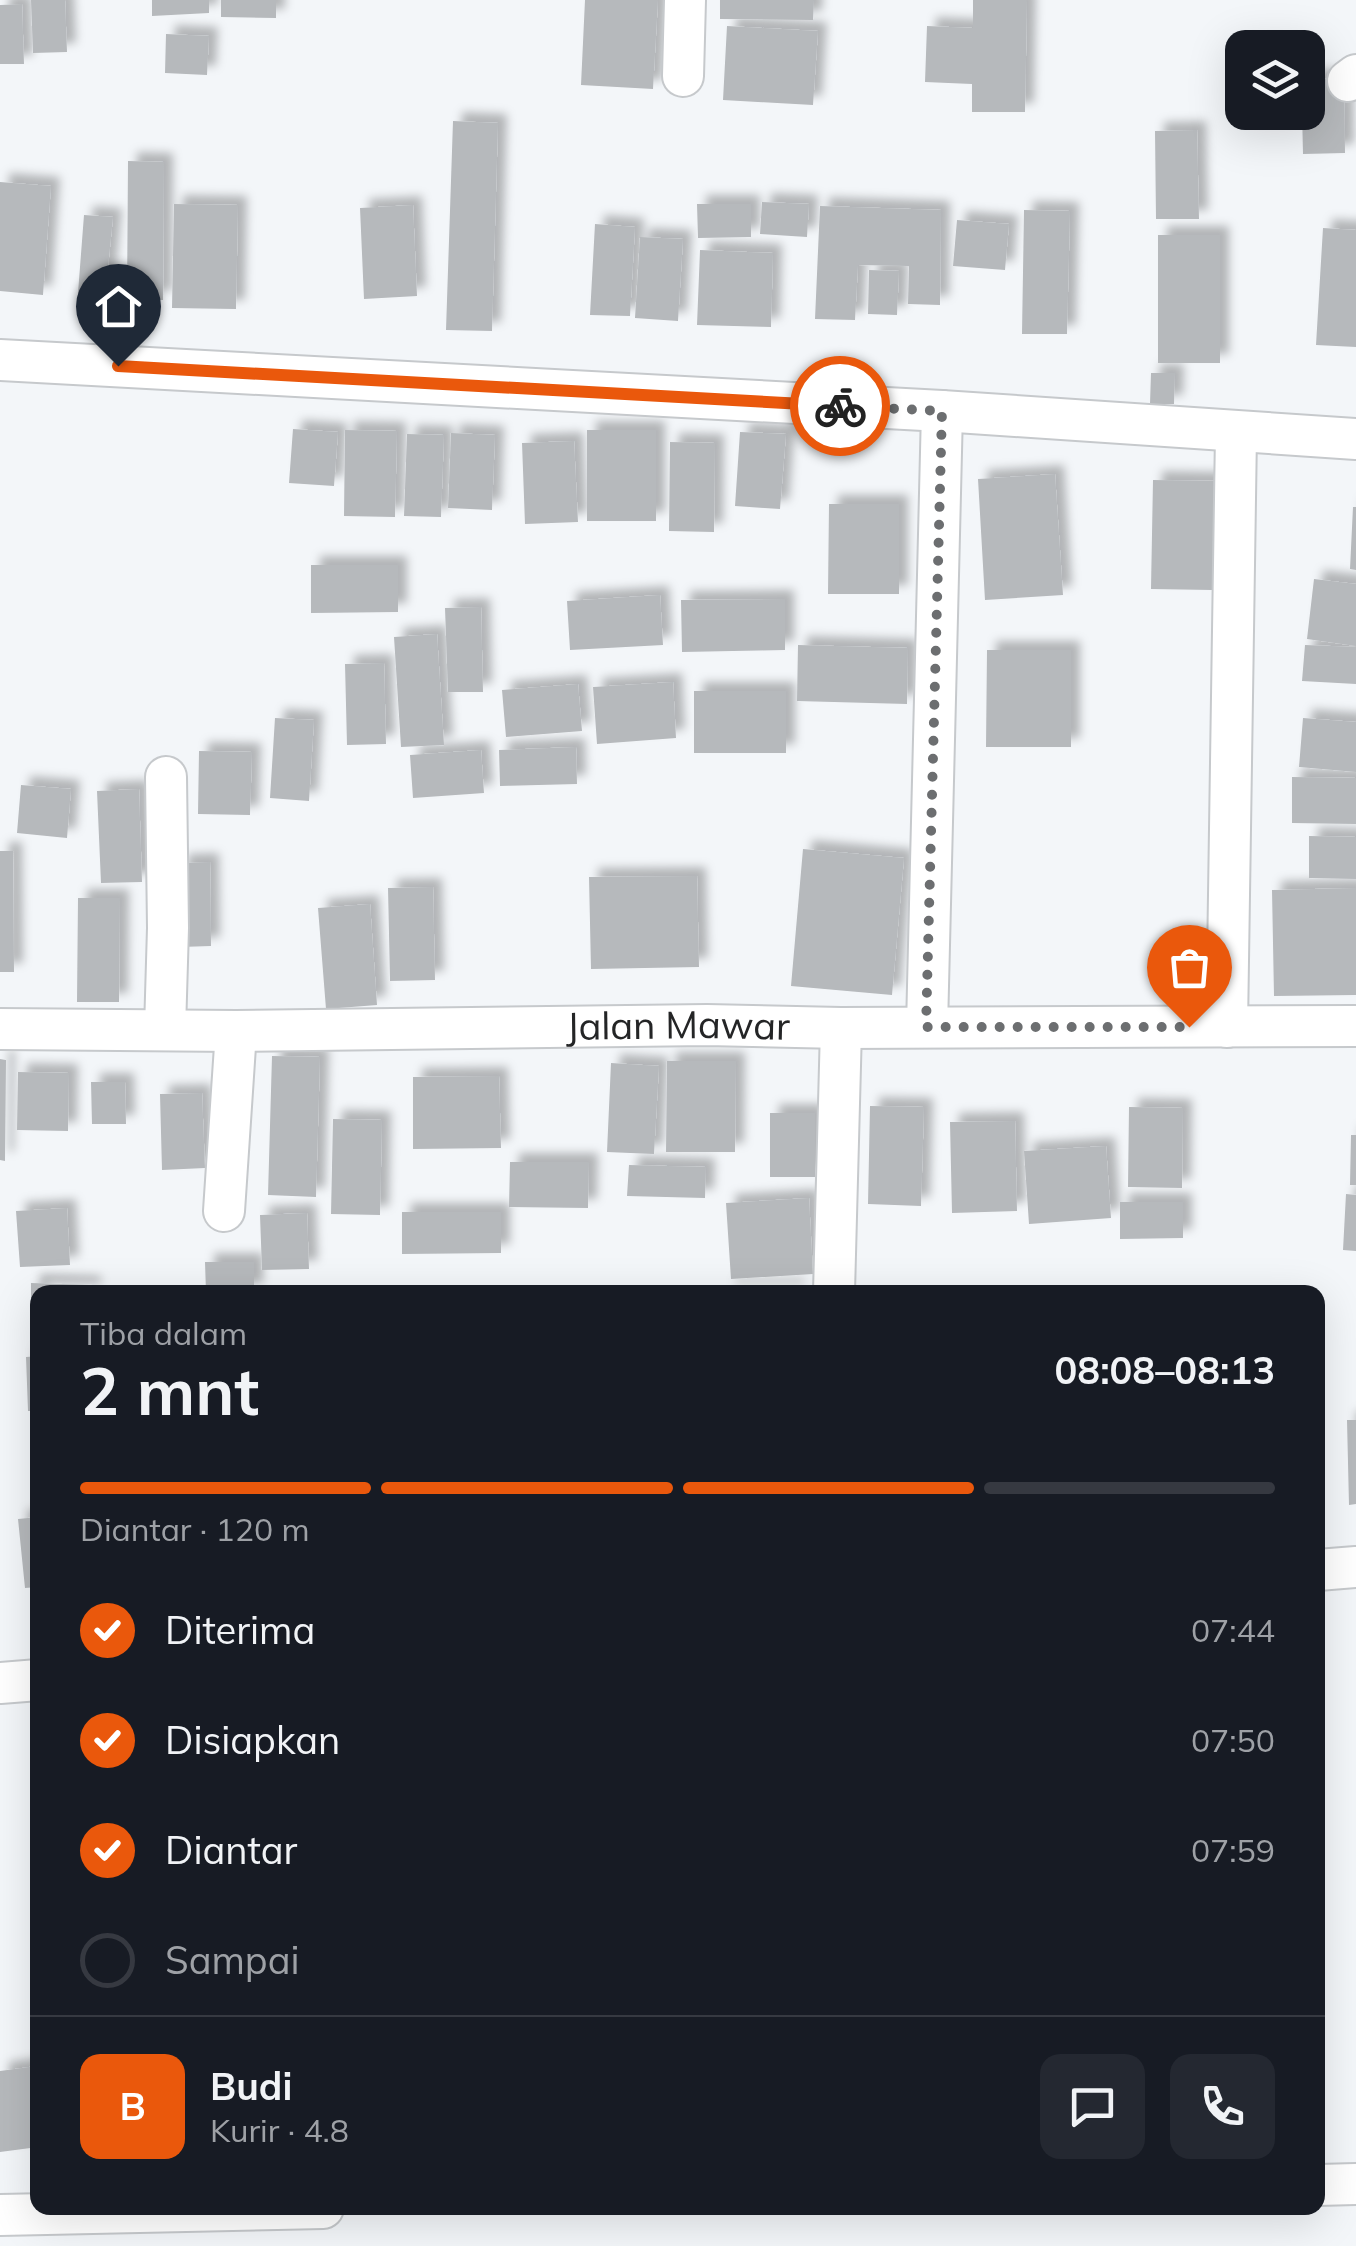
<!DOCTYPE html>
<html lang="id">
<meta charset="utf-8">
<style>
:root{--surface:#171b24;--page:#242831;--text:#f1f3f6;--muted:#9ea1a6;--line:#363941;--accent:#ea580c}
body{margin:0;font-family:Mulish,sans-serif;background:var(--page);color:var(--text);height:100vh;display:flex;flex-direction:column;font-size:38px;white-space:nowrap}
*{box-sizing:border-box;margin:0}
p{font-size:32px;color:var(--muted)}
.icon{flex:none;width:55px;height:55px;fill:none;stroke:currentColor;stroke-width:2;stroke-linecap:round;stroke-linejoin:round}
.map{position:relative;flex:1;overflow:hidden}
.panel{position:absolute;left:30px;top:1285px;width:1295px;height:930px;display:flex;flex-direction:column;background:var(--surface);border-radius:20px;box-shadow:0 10px 40px #0002}
.panel>*{flex:none}
.fabs{position:absolute;left:1225px;top:30px;display:grid;gap:20px}
.fabs a{display:grid;place-items:center;width:100px;height:100px;border-radius:20px;background:var(--surface);box-shadow:0 10px 40px #0002;font-size:50px}
.pin{position:absolute;display:grid;place-items:center;width:85px;height:85px;color:#fff;margin:-102px -42px;border-radius:50% 50% 50% 0;rotate:-45deg;box-shadow:0 0 10px #0007}
.pin .icon{rotate:45deg}
.courier{position:absolute;display:grid;place-items:center;width:100px;height:100px;margin:-50px;border:8px solid #ea580c;border-radius:50%;background:#fff;color:#222;box-shadow:0 2px 12px #0007}
.overview em{font-style:normal;font-weight:700}
.overview div{display:flex;flex-direction:column-reverse}
.overview{display:flex;align-items:center;justify-content:space-between;height:170px;padding:0 50px}
h1{font-size:65px;font-weight:700;line-height:75px}
.bar{display:grid;grid-template-columns:repeat(4,1fr);gap:15px 10px;align-content:center;height:120px;padding:0 50px}
.bar i{height:12px;border-radius:8px;background:var(--line)}
.bar .current{background:var(--accent)}
.bar p{grid-column:span 4}
.line{display:flex;align-items:center;gap:25px;padding:0 50px;border-top:2px solid var(--line)}
.line div{flex:1}
.round{display:grid;place-items:center;flex:none;width:105px;height:105px;border-radius:20px;background:var(--page)}
ol{padding:0 50px;list-style:none}
li{display:flex;align-items:center;gap:30px;height:110px}
li p{margin-inline-start:auto}
li .icon{padding:10px;border-radius:50%;background:var(--accent);color:#fff;stroke-width:4}
li:last-child{color:var(--muted)}
li i{width:55px;height:55px;border:5px solid var(--line);border-radius:50%}
.map>svg:first-child{display:block}
</style>
<div class="map">
<svg width="1356" height="2246" viewBox="0 0 1356 2246">
<defs>
<filter id="shadow"><feDropShadow dx="9" dy="-9" stdDeviation="5" flood-color="#0004"/></filter>
</defs>
<rect width="100%" height="100%" fill="#f3f6f9"/>
<path fill="#b6b9bc" filter="url(#shadow)" d="M31 0H65L67 52 33 53Z
M152 0H209V13L152 16Z
M221 0H276V18L221 17Z
M585 0H658L653 89 581 85Z
M720 0H814L813 20 720 19Z
M973 0H1027L1025 112H972V84L925 82 927 26 973 28Z
M22 4 24 64H0V5Z
M727 26 818 31 813 105 723 100Z
M166 34 209 36 207 75 165 73Z
M1344 78 1345 153 1303 154 1302 112H1308V79Z
M453 121 498 123 492 331 446 330Z
M1197 130 1199 219H1156L1155 131Z
M128 161 164 162 163 300 127 299Z
M0 182 51 186 43 295 0 291Z
M762 202 809 204 807 237 760 234Z
M174 204 238 205 236 309 172 308Z
M697 204H751V237L698 238Z
M413 205 417 296 364 299 360 208Z
M820 206 941 210 940 305 908 304 909 266 858 265 855 320 815 319Z
M1024 210 1070 211 1067 334H1022Z
M84 215 113 217 104 308 77 306Z
M957 220 1009 224 1005 270 953 266Z
M595 224 635 227 630 316 590 315Z
M1323 228 1356 230V347L1316 345Z
M1158 235H1220V363H1158Z
M640 237 683 239 678 321 635 318Z
M700 250 773 253 771 327 697 325Z
M869 270 899 271 897 315 868 314Z
M1151 373H1175L1174 404H1150Z
M293 429 338 432 334 486 289 483Z
M345 430 397 431 395 517 344 516Z
M587 430H656V521H587Z
M740 432 786 434 780 509 735 506Z
M451 433 495 435 492 510 448 508Z
M407 434 444 435 441 517 404 516Z
M574 441 578 522 525 524 522 443Z
M670 442 715 443 714 532 669 531Z
M1055 474 1063 595 985 600 978 479Z
M1153 480 1216 481 1212 590 1151 589Z
M829 504H899V594H828Z
M1353 507H1356V570L1350 569Z
M311 565H398V612L311 613Z
M1314 579 1356 584V646L1307 639Z
M660 595 663 645 570 650 567 601Z
M785 599V650L682 652 681 600Z
M481 607 483 692H448L445 608Z
M437 634 444 745 401 747 394 637Z
M798 645 908 648 907 704 797 701Z
M1305 645 1356 647V684L1302 681Z
M987 650H1071V747H986Z
M384 663 386 744 347 745 345 664Z
M673 682 676 738 597 744 593 687Z
M578 684 582 731 506 737 502 690Z
M694 691H786V753H694Z
M275 718 314 720 309 801 270 798Z
M1303 718 1356 722V772L1299 767Z
M576 747 577 784 500 786 499 750Z
M481 750 484 793 413 798 410 755Z
M199 751 252 752 250 815 198 814Z
M1292 777 1356 778V824L1292 823Z
M21 785 71 789 67 838 17 833Z
M139 789 142 882 101 883 97 791Z
M1309 836 1356 837V879L1309 878Z
M803 849 904 858 892 995 791 986Z
M0 851H13L14 972H0Z
M210 862 211 946 180 947 179 863Z
M697 876 699 967 591 969 589 877Z
M433 887 435 980 390 981 388 888Z
M1356 888V995L1274 996 1272 890Z
M78 898H120L119 1002H77Z
M370 904 377 1005 326 1009 318 908Z
M272 1056 320 1057 316 1197 268 1195Z
M0 1059 6 1060 5 1161 0 1160Z
M667 1061H736L735 1152H666Z
M611 1063 659 1066 654 1154 607 1152Z
M18 1072 69 1073 68 1131 17 1130Z
M499 1076 501 1148 413 1149V1077Z
M91 1082H125L126 1124H92Z
M202 1093 205 1168 162 1170 160 1094Z
M870 1106 924 1107 921 1206 868 1204Z
M1129 1107 1183 1108 1182 1188 1128 1187Z
M770 1113H815V1177H770Z
M333 1119 382 1120 380 1215 331 1214Z
M1015 1121 1017 1211 952 1213 950 1122Z
M1351 1135H1356V1185H1350Z
M1106 1146 1111 1218 1029 1224 1024 1151Z
M510 1162H589L588 1208 509 1207Z
M629 1165 706 1167 705 1198 627 1196Z
M1346 1194 1356 1195V1251L1343 1250Z
M809 1198 813 1274 731 1279 726 1203Z
M1120 1202H1183V1238L1120 1239Z
M67 1208 70 1265 20 1267 16 1211Z
M402 1212H501V1253L402 1254Z
M307 1213 309 1269 262 1270 260 1215Z
M205 1262H254V1292H206Z
M31 1283 92 1285V1292H38V1327H31Z
M726 1288H795V1292H726Z
M38 1356V1411H28L26 1357Z
M1347 1420H1356V1504L1349 1505Z
M38 1517V1587L25 1588 18 1519Z
M37 2066 38 2147 0 2152V2071Z"/>
<g fill="none" stroke-linecap="round" stroke-linejoin="round">
<g stroke="#c6c9cc" stroke-width="44">
<g id="minor">
<path d="M683 76 685 0"/>
<path d="M1348 81 1356 75"/>
<path d="M0 360 942 411 1356 439"/>
<path d="M927 1027 942 411"/>
<path d="M1227 1027 1236 433"/>
<path id="s1" d="M0 1029 236 1031 707 1025 841 1028 1356 1026"/>
<path d="M165 1030 168 928 166 777"/>
<path d="M224 1211 236 1031"/>
<path d="M834 1292 841 1028"/>
<path d="M1318 1570 1356 1567"/>
<path d="M0 1683 38 1680"/>
<path d="M1318 2185 1356 2184"/>
<path d="M0 2215 323 2208"/>
</g>
</g>
<use href="#minor" stroke="#fff" stroke-width="40"/>
</g>
<g fill="none" stroke-linecap="round" stroke-linejoin="round">
<path stroke="#6c6e70" stroke-width="10" stroke-dasharray="0 18" d="M840 406 942 411 926 1027H1189"/>
<path stroke="#ea580c" stroke-width="12" d="M118 366 840 406"/>
</g>
<g text-anchor="middle" stroke-width="8" stroke-linejoin="round" paint-order="stroke">
<g font-size="38" fill="#242526" stroke="#f3f6f9">
<text dy="13" stroke="none"><textPath href="#s1" startOffset="678">Jalan Mawar</textPath></text>
</g>
</g>
</svg>
<div class="fabs">
<a><svg class="icon" aria-label="layers" viewBox="0 0 24 24"><path d="M12 4l9 5-9 5-9-5zM3 14l9 5 9-5"/></svg></a>
</div>
<div class="pin" style="left:1189px;top:1027px;background:#ea580c"><svg class="icon" aria-label="bag" viewBox="0 0 24 24"><path d="M5 8h14l-1 12H6zM9 8a3 3 0 0 1 6 0"/></svg></div>
<div class="pin" style="left:118px;top:366px;background:#1f2937"><svg class="icon" aria-label="home" viewBox="0 0 24 24"><path d="M3 11l9-7 9 7M6 9v11h12V9"/></svg></div>
<div class="courier" style="left:840px;top:406px"><svg class="icon" aria-label="bike" viewBox="0 0 24 24"><circle cx="6" cy="16" r="4"/><circle cx="18" cy="16" r="4"/><path d="M6 16l4-8h5l3 8M10 8l3 8H6M13 5h3"/></svg></div>
<section class="panel">
<div class="overview"><div><h1>2 mnt</h1><p>Tiba dalam</p></div><em>08:08–08:13</em></div>
<div class="bar"><i class="current"></i><i class="current"></i><i class="current"></i><i></i><p>Diantar · 120 m</p></div>
<ol>
<li><svg class="icon" aria-label="check" viewBox="0 0 24 24"><path d="M5 12l5 5 9-10"/></svg>Diterima<p>07:44</p></li>
<li><svg class="icon" aria-label="check" viewBox="0 0 24 24"><path d="M5 12l5 5 9-10"/></svg>Disiapkan<p>07:50</p></li>
<li><svg class="icon" aria-label="check" viewBox="0 0 24 24"><path d="M5 12l5 5 9-10"/></svg>Diantar<p>07:59</p></li>
<li><i></i>Sampai</li>
</ol>
<div class="line" style="height:180px"><b class="round" style="background:var(--accent);color:#fff">B</b><div><b>Budi</b><p>Kurir · 4.8</p></div><a class="round"><svg class="icon" aria-label="chat" viewBox="0 0 24 24"><path d="M4 5h16v11H9l-5 4z"/></svg></a><a class="round"><svg class="icon" aria-label="phone" viewBox="0 0 24 24"><path d="M5 4h4l2 5-3 2q2 4 5 5l2-3 5 2v4C11 20 4 13 5 4z"/></svg></a></div>
</section>
</div>
